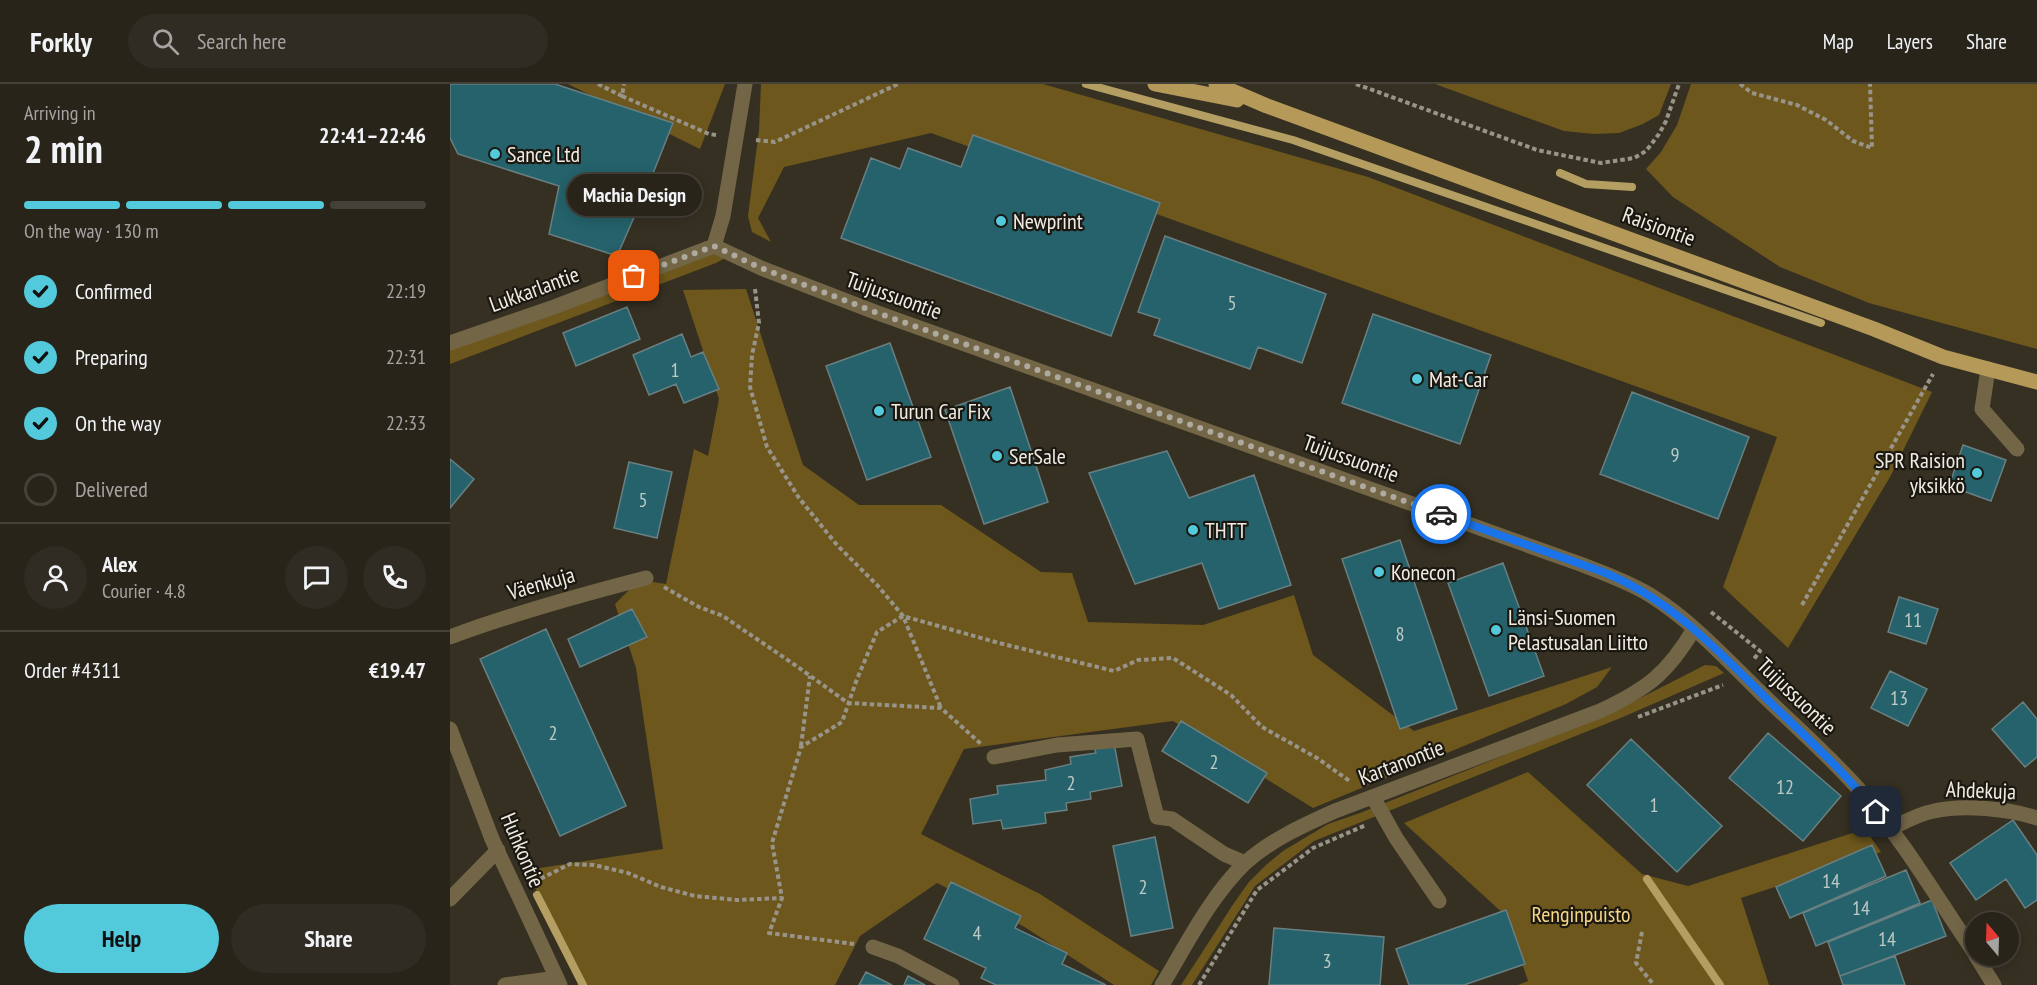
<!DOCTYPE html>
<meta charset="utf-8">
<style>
:root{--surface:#28241a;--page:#302c23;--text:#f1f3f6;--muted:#a5a4a2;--line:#444139;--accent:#53cadc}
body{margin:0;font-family:"PT Sans Narrow",sans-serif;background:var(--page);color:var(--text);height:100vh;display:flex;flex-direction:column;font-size:22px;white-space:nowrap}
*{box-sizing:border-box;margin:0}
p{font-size:20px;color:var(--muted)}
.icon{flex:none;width:33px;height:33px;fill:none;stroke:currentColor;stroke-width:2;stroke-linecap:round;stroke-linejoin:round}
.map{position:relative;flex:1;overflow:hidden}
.details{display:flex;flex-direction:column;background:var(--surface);width:450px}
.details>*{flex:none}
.needle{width:39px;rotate:341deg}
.tools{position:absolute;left:1515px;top:828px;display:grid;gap:12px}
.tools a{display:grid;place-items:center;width:54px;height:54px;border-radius:50%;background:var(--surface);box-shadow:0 3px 15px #0003,0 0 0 2px var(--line);font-size:30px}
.pin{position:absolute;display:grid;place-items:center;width:51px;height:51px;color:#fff;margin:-26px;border-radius:12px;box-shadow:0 3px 9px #0006}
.courier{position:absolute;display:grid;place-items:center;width:60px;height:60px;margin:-30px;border:4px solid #1a73e8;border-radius:50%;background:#fff;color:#222;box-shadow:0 2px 8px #0007}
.bubble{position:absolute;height:42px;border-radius:21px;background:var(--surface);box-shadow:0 3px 15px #0003,0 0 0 2px var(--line);font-size:20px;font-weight:600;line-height:42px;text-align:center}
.head em{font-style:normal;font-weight:600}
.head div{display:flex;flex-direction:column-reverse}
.head{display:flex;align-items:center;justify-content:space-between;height:102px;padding:0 24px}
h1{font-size:39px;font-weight:600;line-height:45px}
.bar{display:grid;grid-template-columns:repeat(4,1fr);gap:9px 6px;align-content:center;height:72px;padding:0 24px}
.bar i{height:8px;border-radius:4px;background:var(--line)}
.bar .on{background:var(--accent)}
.bar p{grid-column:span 4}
.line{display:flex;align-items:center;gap:15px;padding:0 24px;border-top:2px solid var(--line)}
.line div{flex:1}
.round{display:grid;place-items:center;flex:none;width:63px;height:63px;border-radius:32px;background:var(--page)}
ol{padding:0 24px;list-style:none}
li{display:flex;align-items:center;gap:18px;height:66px}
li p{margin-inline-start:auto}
li .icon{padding:6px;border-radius:50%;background:var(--accent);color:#111;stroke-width:4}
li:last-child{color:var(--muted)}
li i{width:33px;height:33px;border:3px solid var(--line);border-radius:50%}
.cta{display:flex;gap:12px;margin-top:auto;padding:12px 24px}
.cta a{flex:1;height:69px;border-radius:36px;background:var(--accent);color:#111;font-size:24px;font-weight:600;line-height:69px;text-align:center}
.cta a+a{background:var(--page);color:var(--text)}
header{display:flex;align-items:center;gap:36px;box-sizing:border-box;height:84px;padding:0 30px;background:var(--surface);border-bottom:2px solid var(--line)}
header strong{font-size:28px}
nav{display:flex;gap:33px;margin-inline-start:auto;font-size:21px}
.search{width:420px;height:54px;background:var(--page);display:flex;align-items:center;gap:15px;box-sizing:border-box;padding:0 21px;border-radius:33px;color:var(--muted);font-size:22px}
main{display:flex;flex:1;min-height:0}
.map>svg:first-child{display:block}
</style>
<header>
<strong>Forkly</strong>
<div class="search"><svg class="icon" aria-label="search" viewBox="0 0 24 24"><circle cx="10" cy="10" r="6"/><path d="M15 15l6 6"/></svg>Search here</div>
<nav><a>Map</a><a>Layers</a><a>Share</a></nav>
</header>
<main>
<section class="details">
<div class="head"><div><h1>2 min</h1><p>Arriving in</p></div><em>22:41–22:46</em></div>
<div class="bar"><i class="on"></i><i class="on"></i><i class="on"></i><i></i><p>On the way · 130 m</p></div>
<ol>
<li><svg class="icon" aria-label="check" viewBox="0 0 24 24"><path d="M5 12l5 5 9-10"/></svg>Confirmed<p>22:19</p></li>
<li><svg class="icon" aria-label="check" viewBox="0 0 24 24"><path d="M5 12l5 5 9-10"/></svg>Preparing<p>22:31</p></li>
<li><svg class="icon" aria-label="check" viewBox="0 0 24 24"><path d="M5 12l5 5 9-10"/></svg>On the way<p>22:33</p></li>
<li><i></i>Delivered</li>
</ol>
<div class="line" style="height:108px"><a class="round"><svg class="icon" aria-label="person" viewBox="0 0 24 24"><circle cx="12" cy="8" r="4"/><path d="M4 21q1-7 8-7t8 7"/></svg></a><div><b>Alex</b><p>Courier · 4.8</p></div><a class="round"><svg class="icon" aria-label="chat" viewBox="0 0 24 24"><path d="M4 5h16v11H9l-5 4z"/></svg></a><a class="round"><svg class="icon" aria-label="phone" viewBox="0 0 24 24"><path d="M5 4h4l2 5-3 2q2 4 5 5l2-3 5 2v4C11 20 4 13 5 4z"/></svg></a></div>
<div class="line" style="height:78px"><div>Order #4311</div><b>€19.47</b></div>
<div class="cta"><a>Help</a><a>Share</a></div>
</section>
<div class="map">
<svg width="1587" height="901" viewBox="0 0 1587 901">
<rect width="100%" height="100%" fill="#363022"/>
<path fill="#6d571c" d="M118 0H275L250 65Z
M311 0H593L918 93 1482 308 1440 393 1338 564 1273 503 1327 353 481 49 334 83 308 134 321 158 302 148 298 132 309 46Z
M985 0H1221L1209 31 1193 40 1169 49 1144 50 1114 47Z
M1241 0H1587V265L1419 219 1330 183 1223 113 1196 85 1211 68 1227 41Z
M264 162 283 170 266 179 0 280V259Z
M296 205 353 381 409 421H491L591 488 622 489 638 538 753 541 844 511 863 571 964 647 1162 583 1147 603 1116 620 863 724 723 637 514 665 471 750 590 810 709 887 701 901H664L573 842 487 799 410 852 385 901H129L77 786 213 765 186 584 165 520 189 496 216 500 244 365 258 372 269 315 233 206Z
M1255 581 1266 582 1274 589 1173 633 864 757 805 802 742 901H731L784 819 799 798 816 781 833 767 878 740 910 729 1165 627Z
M1078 688 1192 790 1238 802 1415 745 1431 768 1291 814 1319 901H1068L1078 897 1056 832 954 739Z"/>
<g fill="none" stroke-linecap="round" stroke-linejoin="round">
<path stroke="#b49e61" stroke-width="8" d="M636 0 843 56 1371 239
M1110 89 1136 100 1182 103
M1197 795 1270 901
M87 811 133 901"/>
</g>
<path fill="#25626b" stroke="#697f82" stroke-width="1.5" d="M0 0H105L223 39 200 97 167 172 99 150 109 102 8 70 0 54Z
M523 51 710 119 661 252 391 154 421 74 450 85 458 64 511 83Z
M715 152 876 210 852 279 808 263 800 285 704 251 710 235 688 228Z
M177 223 190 255 126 282 113 249Z
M923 230 1041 271 1010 360 892 319Z
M232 250 241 273 253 268 269 305 234 319 226 300 199 311 183 271Z
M440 259 481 373 417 396 376 282Z
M560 303 598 418 534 440 495 326Z
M1182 308 1299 353 1268 435 1150 390Z
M1513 361 1556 376 1541 417 1499 402Z
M717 367 739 414 804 391 841 501 769 525 752 479 685 500 639 389Z
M0 375 24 395 0 424Z
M179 378 222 388 207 454 164 444Z
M950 456 1007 625 950 645 892 475Z
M1053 479 1094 592 1039 612 998 499Z
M1449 513 1488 525 1476 560 1438 548Z
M182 525 197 553 130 583 118 555Z
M96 545 176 722 110 752 30 575Z
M1440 587 1477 605 1458 642 1421 624Z
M1573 618 1587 635V673L1575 683 1542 645Z
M731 637 817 689 798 719 712 667Z
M1318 649 1391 712 1353 757 1279 694Z
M1181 655 1272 742 1227 788 1137 701Z
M664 659 672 702 640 708 641 715 616 719 617 726 595 729 596 739 553 745 551 736 523 740 520 715 548 710 547 702 596 696 595 686 621 680 620 673 646 669 644 663Z
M1563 736 1587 771V816L1575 824 1556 795 1526 816 1500 779Z
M705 753 723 844 681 852 663 762Z
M1422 761 1436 792 1340 834 1326 803Z
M1456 786 1470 819 1366 862 1353 829Z
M501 798 571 832 565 844 617 869 612 880 656 901H546L531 894 536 884 474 855Z
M1482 816 1496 852 1390 892 1378 858Z
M1056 826 1075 880 1014 901H959L946 865Z
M824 844 934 853 930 901H819Z
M1445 872 1455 901H1393L1390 892Z
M416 888 442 901H409Z
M458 892 475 901H454Z"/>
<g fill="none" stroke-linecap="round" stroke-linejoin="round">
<path stroke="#999489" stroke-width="4" stroke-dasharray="4.5 3" stroke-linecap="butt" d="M148 0 172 12 174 0
M906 0 1087 66 1151 79 1184 74 1196 67 1209 50 1216 37 1229 0
M1290 0 1302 9 1347 21 1376 36 1403 57 1422 64 1420 0
M172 12 259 50 266 51
M306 56 325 58 448 0
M305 205 309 239 302 271 300 303 317 363 349 414 387 461 428 502 453 532 491 624
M214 503 249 523 273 532 345 581 398 619 491 624 531 660
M1352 521 1483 290
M1261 528 1310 567 1304 575
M1188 633 1273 601
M351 662 360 592
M84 798 120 780 144 781 178 789 211 803 245 812 287 816 332 814
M1192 848 1186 879 1204 901
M404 860 319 849 332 814 322 759 351 663 392 638 407 595 427 548 453 532 549 559 664 587 688 576 723 574 781 611 812 643 867 674 901 698
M749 901 807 806 863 764 916 741"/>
<path stroke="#736647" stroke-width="15" d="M264 162 311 184 425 228 1133 481C1156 490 1179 498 1200 511 1242 537 1277 576 1312 610 1346 643 1382 674 1413 710 1455 759 1489 817 1526 871
M0 259 104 223 264 162 273 132 295 0
M1538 285 1532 325 1567 365
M0 553C64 529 130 511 196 494
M0 645 42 755 110 901
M544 673 607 661 687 655 707 733 722 735 774 770 795 779
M923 713 946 754 989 817
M1440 745C1454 738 1468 730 1484 727 1513 720 1559 725 1587 734
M0 815 48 766
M423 863 448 872 502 901
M1526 872 1544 901
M55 901 107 894
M712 901C737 860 760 813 794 780 820 756 854 741 885 727L1150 627C1197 605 1217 590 1244 545"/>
<path stroke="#b49958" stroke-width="15" d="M705 0 787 16
M766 0 817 22 1424 245 1493 273 1587 298"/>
</g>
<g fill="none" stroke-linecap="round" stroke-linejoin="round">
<path stroke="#afaa9f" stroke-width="6" stroke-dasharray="0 10.8" d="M184 192 264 162 311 184 425 228 991 430"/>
<path stroke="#1a73e8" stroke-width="8" d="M991 430 1153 488C1223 516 1272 571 1324 622 1360 657 1396 689 1426 728"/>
</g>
<g fill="#53cadc" stroke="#1b1812" stroke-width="2">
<circle cx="45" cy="70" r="6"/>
<circle cx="551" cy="137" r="6"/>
<circle cx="967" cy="295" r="6"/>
<circle cx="429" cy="327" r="6"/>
<circle cx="547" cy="372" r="6"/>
<circle cx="1527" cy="389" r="6"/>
<circle cx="743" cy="446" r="6"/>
<circle cx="929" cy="488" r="6"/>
<circle cx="1046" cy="546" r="6"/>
</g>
<g text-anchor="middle" stroke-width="4.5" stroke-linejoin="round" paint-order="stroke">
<g font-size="20" fill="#bdcac5">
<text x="782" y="226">5</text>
<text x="225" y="293">1</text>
<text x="1225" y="378">9</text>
<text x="193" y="423">5</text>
<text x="1463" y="543">11</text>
<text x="950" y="557">8</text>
<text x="1449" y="621">13</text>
<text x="103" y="656">2</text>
<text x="764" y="685">2</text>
<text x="621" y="706">2</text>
<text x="1335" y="710">12</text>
<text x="1204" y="728">1</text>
<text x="1381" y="804">14</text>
<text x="693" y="810">2</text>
<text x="1411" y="831">14</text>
<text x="527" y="856">4</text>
<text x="1437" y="862">14</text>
<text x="877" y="884">3</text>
</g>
<g font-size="22" fill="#f0ece3" stroke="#1b1812" text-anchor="start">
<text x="57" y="78">Sance Ltd</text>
<text x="563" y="145">Newprint</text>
<text x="979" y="303">Mat-Car</text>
<text x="441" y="335">Turun Car Fix</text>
<text x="559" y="380">SerSale</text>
<text x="1515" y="384" text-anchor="end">SPR Raision<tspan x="1515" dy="25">yksikkö</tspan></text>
<text x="755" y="454">THTT</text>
<text x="941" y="496">Konecon</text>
<text x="1058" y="541">Länsi-Suomen<tspan x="1058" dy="25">Pelastusalan Liitto</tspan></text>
</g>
<g font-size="22" fill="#f0ece3" stroke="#1b1812">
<text transform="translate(1209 142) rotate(20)" y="8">Raisiontie</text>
<text transform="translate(84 205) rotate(-20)" y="8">Lukkarlantie</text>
<text transform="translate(444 211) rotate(20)" y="8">Tuijussuontie</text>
<text transform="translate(901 374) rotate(20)" y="8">Tuijussuontie</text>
<text transform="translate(91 499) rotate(-16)" y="8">Väenkuja</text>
<text transform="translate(1347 612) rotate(44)" y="8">Tuijussuontie</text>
<text transform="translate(951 678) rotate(-21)" y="8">Kartanontie</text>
<text transform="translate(1531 706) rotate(2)" y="8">Ahdekuja</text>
<text transform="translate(73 766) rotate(67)" y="8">Huhkontie</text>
</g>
<g font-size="22" fill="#f8d784" stroke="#1b1812">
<text x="1131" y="838">Renginpuisto</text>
</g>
</g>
</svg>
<div class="tools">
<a><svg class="needle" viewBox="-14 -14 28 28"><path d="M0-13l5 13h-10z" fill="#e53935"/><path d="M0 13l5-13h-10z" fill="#a5a4a2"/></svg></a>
</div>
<div class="pin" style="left:184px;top:192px;background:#ea580c"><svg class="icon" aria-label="bag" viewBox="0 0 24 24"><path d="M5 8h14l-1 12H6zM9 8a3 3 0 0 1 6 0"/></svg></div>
<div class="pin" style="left:1426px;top:728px;background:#1f2937"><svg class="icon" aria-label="home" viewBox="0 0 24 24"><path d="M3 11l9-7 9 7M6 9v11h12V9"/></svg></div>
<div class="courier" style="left:991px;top:430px"><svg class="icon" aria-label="car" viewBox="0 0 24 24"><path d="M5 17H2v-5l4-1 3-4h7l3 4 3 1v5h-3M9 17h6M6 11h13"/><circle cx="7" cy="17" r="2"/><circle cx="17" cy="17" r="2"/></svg></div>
<div class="bubble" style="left:117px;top:90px;width:135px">Machia Design</div>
</div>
</main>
